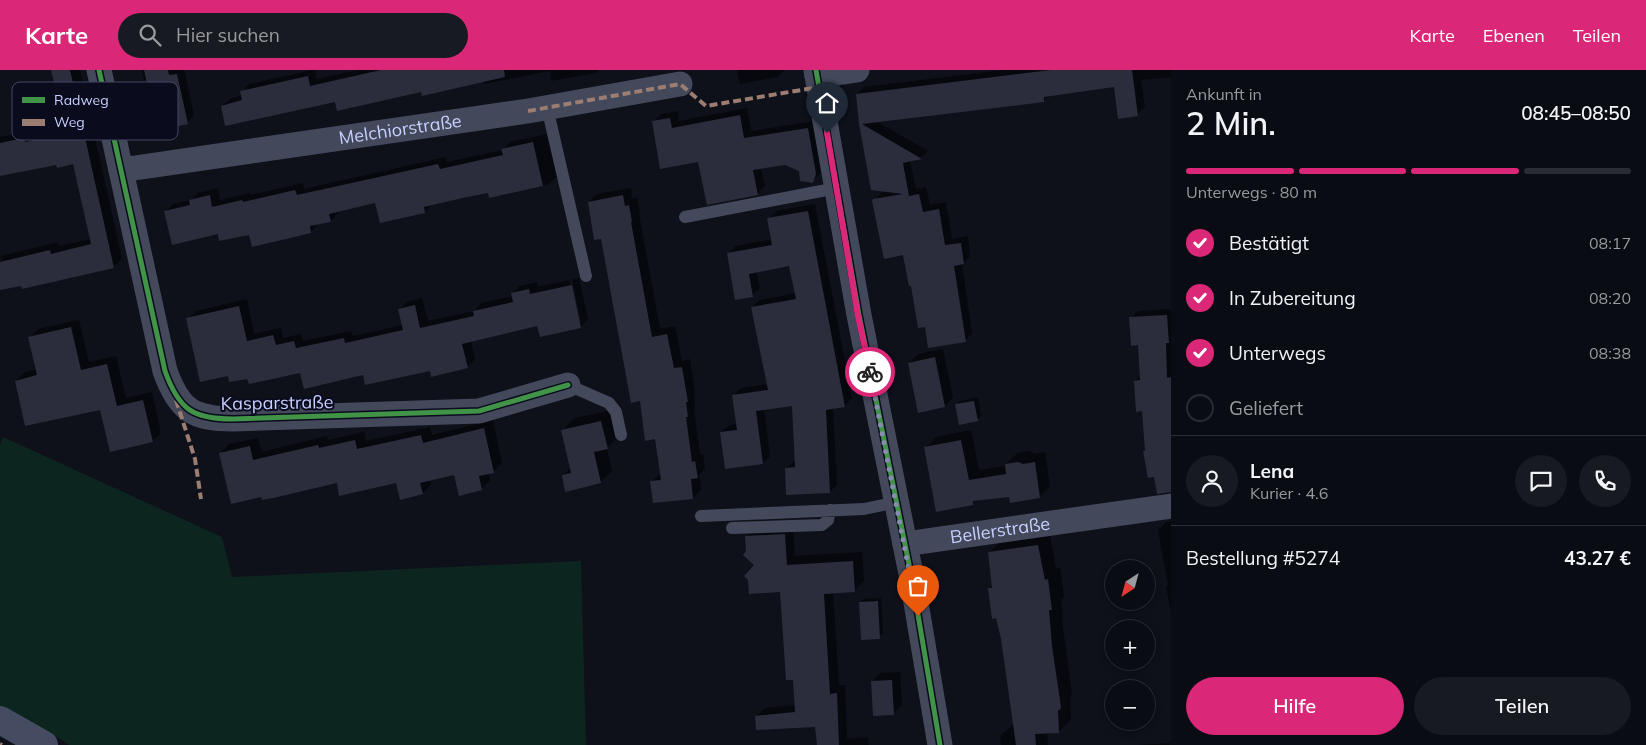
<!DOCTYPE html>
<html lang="de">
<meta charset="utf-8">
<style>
:root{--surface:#0a0c14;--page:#181a22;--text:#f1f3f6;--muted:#999ba0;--line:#2a2c34;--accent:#db2777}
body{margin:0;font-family:Mulish,sans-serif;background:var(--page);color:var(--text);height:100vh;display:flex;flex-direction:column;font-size:19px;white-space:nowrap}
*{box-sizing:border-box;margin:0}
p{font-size:16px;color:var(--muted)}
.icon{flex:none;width:28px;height:28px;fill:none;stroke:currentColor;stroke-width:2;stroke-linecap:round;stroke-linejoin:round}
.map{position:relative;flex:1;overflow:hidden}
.sheet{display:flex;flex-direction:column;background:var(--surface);width:475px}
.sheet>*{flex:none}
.needle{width:32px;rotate:216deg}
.tools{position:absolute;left:1105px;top:490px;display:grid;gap:10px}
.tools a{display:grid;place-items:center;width:50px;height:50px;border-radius:50%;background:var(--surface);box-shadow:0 2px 8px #0003,0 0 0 1px var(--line);font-size:25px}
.pin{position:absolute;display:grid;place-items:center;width:42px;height:42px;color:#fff;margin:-51px -21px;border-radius:50% 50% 50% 0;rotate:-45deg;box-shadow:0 0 5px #0007}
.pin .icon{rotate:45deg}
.courier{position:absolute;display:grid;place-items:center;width:50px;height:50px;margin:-25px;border:4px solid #db2777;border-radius:50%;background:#fff;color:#222;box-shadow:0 1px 6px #0007}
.head em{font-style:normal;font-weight:600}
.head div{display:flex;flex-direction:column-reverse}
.head{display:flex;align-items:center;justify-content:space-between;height:85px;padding:0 15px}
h1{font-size:32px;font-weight:600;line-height:38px}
.bar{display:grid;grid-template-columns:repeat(4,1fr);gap:8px 5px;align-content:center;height:60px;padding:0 15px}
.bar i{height:6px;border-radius:4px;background:var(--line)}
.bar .current{background:var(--accent)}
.bar p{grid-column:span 4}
.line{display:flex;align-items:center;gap:12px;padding:0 15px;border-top:1px solid var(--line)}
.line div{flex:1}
.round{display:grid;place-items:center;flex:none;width:52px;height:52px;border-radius:26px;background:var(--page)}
ol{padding:0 15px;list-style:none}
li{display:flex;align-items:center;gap:15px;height:55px}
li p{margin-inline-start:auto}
li .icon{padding:5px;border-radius:50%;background:var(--accent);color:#fff;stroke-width:4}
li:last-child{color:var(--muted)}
li i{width:28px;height:28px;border:2px solid var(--line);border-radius:50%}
.primary-button{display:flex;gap:10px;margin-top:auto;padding:10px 15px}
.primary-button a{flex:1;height:58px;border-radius:30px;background:var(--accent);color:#fff;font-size:20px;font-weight:600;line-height:58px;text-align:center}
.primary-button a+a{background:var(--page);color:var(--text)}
header{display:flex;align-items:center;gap:30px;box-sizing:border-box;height:70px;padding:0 25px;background:var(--accent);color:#fff}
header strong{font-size:24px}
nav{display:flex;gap:28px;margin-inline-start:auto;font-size:18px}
.search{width:350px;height:45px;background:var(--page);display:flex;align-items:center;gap:12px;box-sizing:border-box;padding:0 18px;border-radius:28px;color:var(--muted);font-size:19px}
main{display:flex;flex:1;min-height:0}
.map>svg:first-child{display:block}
</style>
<header>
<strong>Karte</strong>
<div class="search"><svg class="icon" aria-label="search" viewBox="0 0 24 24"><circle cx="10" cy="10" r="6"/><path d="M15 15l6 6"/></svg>Hier suchen</div>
<nav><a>Karte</a><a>Ebenen</a><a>Teilen</a></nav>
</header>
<main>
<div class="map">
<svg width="1171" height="675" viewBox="0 0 1171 675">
<rect width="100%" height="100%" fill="#0e101a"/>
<path fill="#0d251f" d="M3 367 222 467 232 507 581 491 586 675H69L57 667 0 636V375Z"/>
<path fill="#0007" d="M52 0H80L122 189 113 197 0 219 1 186 58 172 59 176 91 169 74 92 57 93 0 105V67L33 60V64L66 57Z
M142 0H184L194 45 187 53 156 33 147 9 144 10Z
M312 0H315L317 9 358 0H599L596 3 551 11 550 1 484 14 483 11 336 31 222 36 230 29 242 25V22L249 14Z
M737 0H785L777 7 740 14Z
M1003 0H1171V7L1141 10 1145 37 1137 45 1115 16 1050 25 1044 30 876 51 928 81 921 88 910 90 916 119 926 117 930 135 946 132 952 169 968 166 970 186 962 194 972 263 965 271 912 214 904 184 874 130 881 123 888 121 872 119 857 24 864 17Z
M747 38 751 61 815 51 823 95 820 104 812 111 800 100 785 94 761 98 765 116 757 124 699 91 653 52 661 44 678 41 679 51Z
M547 64 557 106 549 114 490 127 489 121 432 135 425 142 376 132 338 141V143L331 151 318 154 311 162 250 163 219 162 165 142 173 134 191 130 198 123 218 118 220 130 250 123V125L303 113 304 119 446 87 447 92 502 80 510 72Z
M631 118 632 129 637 127 640 142 639 144 660 259 675 256 682 291 690 289 695 322 694 324 695 337 694 339 700 384H703L705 399 699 405 701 420 693 428 654 431 651 412 662 403 656 368 641 329 602 167 589 132 597 124Z
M815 134 852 328 844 336 833 338 837 414 830 422 786 398 794 391H796L793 335 764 339 770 386 763 393 721 362 729 355 737 354 733 326 741 318 768 314 752 237 760 230 796 223 790 195 756 201 760 218 752 225 728 184 736 176 773 169 769 149 776 141Z
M579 208 588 249 580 257 538 255 471 271 475 289 467 297 364 304 301 302 248 307 229 305 188 249 196 241 247 229 254 264 281 258 283 268 301 264 303 271 351 261 353 266 403 255 400 239 407 232 422 228 428 251 474 241 482 233 513 226 512 224 520 216 537 212 538 217 569 210 579 253H581L572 209Z
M1171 239V421L1155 406 1146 380 1144 340 1135 311 1141 305 1139 274 1131 248 1138 241Z
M79 250 89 292 116 286 126 328 152 322 161 363 153 371 101 338 16 311 25 302 37 299 30 268 38 259Z
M943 279 953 327 945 336 909 293 918 284Z
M978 327 981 346 977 350 956 335 960 331Z
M613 340 619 366 607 378 612 401 600 412 563 405 571 398 563 360 574 348Z
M493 350 502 393 493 402 489 403 490 410 481 419 455 404 430 409 431 414 423 423 397 411 338 412 220 383 229 374 258 368 262 382 327 366 328 370 364 362 366 371 430 357 432 365Z
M971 360 979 400 1006 396V394L1017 383 1029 381 1035 384 1045 382 1050 416 1039 427 1010 425 977 430 973 434 925 378 936 367Z
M1171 451V542L1166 517 1168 515 1158 460 1166 452Z
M793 456 795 486 862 482 864 511 854 521 833 522 839 615H845L847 669 868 667 869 675H818L817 656 756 647 765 638 796 635 795 609 782 521 755 495 748 482 747 466 756 457Z
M1050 464 1056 499 1060 498 1064 527 1061 530 1063 549 1062 550 1072 624 1070 629 1071 649 1059 661 1047 662 1048 675H1001L1000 666 1014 654 1002 569 989 519 993 515 989 483 1001 471Z
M881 528 883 563 879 567 860 533 864 529Z
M900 602 902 635 893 644 872 612 880 603Z
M1170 673V675H1138Z"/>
<path fill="#2b2d3d" d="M51 0H70L114 198 22 219 21 216 0 220V192L50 180 51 184 91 174 73 94 57 98 56 95 0 106V73L24 68 25 72 66 63Z
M144 0H168L169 5 177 4 188 54 160 60 155 35 152 36Z
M381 0H504L505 7 422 26 421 22 337 41 335 32 225 56 221 36 242 30 240 21 308 6 310 16Z
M1051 0H1132L1138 46 1118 49 1114 17 1044 27V32L862 54 922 89 903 93 909 126 919 124 923 142 939 139 945 175 961 173 964 194 954 196 966 272 928 278 925 257 918 258 911 216H909L903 185 884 189 872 131 873 129 903 124 871 120 859 54 856 24Z
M740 45 744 68 808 58 816 104 813 113 800 111 799 101 785 95 753 100 758 125 707 135 698 92 660 99 652 51 670 48 672 58Z
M533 72 543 116 489 128 488 123 467 127 424 137 425 143 380 153 375 133 329 144 331 152 310 156 311 163 252 177 249 165 219 171 218 164 172 175 164 141 190 135 189 130 210 125 212 137 242 130 243 132 295 120 297 125 438 94 440 99 503 85 501 79Z
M623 125 625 136 629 135 632 152H631L652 267 667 264 674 298 682 297 688 332H686L688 347H686L692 392 695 391 698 408 691 409 693 429 653 433 650 411 661 410 655 369 645 371 640 331 631 333 601 169 594 170 588 132Z
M808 141 845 337 826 340 830 423 786 425 785 398 795 397 792 336 756 341 763 394 725 399 720 362 737 360 732 325 768 320 751 237 796 229 789 196 749 204 753 227 735 230 727 183 772 175 767 148Z
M572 215 581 258 540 267 537 256 462 274 468 298 431 307 430 301 365 315 363 305 304 319 300 303 249 314 247 309 229 312 228 306 200 312 186 248 239 236 247 271 273 265 276 275 294 271 296 278 344 268 345 273 403 260 398 239 415 235 420 258 474 246 473 241 513 232 511 223 529 219 530 224Z
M1167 245 1169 273H1166L1167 308 1171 307V422L1157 424 1154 407 1148 408 1143 381H1145L1142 341 1136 342 1134 311 1140 310 1138 275 1131 276 1129 247Z
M71 257 81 300 107 294 117 336 143 330 153 372 110 382 100 340 25 356 15 311 37 305 28 267Z
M935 287 945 337 918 343 908 293Z
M974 331 978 351 959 355 955 334Z
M601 351 608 379 594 382 601 413 565 422 562 405 571 403 561 360Z
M484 358 494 403 479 406 482 420 459 426 454 405 420 413 423 424 400 430 396 413 339 426 337 413 273 428 262 430 261 427 231 434 219 383 250 376 253 390 318 375 319 378 355 370 357 379 421 365 423 373Z
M961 370 969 410 1006 404 1005 394 1018 392 1023 394 1035 392 1040 428 1010 433 1009 427 973 431V435L936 442 924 377Z
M785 464 787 495 853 491 855 522 824 524 830 624 837 623 839 675H817L815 657 756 660 755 646 795 642 793 610H786L780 522 749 524 748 510 744 506 754 495 743 485 746 481 745 466Z
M1038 475 1045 510 1048 509 1052 540H1049L1052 576 1061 637 1060 640H1058L1059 663 1035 664 1036 675H1016L1001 569 996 548 992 549 988 518H992L988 482Z
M878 531 880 569 861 570 859 532Z
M892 610 894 645 873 646 871 611Z"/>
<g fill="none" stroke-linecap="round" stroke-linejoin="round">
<path stroke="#43485b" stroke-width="12" d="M547 37 586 206
M685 147 837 118
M568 315 609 333 616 342 621 365
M701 446 864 439 897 432
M732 458 822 455 828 450 830 440"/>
<g stroke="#43485b" stroke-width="25">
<path d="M99 0 165 301C179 340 193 349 233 349L479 341 568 315"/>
<path d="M816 0 859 245 912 509 940 675"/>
<path d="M817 6 857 0"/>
<path id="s1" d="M121 100 528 41 680 14"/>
<path id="s2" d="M905 474 1171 436"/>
</g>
<path stroke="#454c61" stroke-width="28" d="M0 650 44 675"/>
<path stroke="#9b7d72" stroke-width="4" stroke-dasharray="8 4" stroke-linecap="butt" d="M528 41 680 14 706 36 819 17
M176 330 195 389 201 429
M0 674 2 675"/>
<g stroke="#0a0c1e" stroke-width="8">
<path id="cycleway" d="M99 0 165 301C179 340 193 349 233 349L479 341 568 315
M816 0 859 245 912 509 940 675"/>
</g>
<use href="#cycleway" stroke="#419447" stroke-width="5"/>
</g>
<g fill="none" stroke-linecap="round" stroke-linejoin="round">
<path stroke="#868daf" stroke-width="5" stroke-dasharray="0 9" d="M870 302 918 546"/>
<path stroke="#db2777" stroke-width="6" d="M827 63 858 246 870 302"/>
</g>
<g text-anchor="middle" stroke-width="4" stroke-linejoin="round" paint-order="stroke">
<g font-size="18" fill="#c7d0ff" stroke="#0a0c1e">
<text dy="6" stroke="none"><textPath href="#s1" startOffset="282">Melchiorstraße</textPath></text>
<text transform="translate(277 333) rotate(-1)" y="6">Kasparstraße</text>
<text dy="6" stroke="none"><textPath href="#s2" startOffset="96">Bellerstraße</textPath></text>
</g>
</g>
<rect x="12" y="12" width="166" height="58" rx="8" fill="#0a0c1e" stroke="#434762" stroke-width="1"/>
<rect x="22" y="27" width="23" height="6" fill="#419447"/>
<rect x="22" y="49" width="23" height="7" fill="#9b7d72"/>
<g font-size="14" fill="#c7d0ff">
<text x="54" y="35">Radweg</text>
<text x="54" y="57">Weg</text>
</g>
</svg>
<div class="tools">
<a><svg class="needle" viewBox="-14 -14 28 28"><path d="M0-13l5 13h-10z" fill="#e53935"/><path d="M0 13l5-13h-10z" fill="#999ba0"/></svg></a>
<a>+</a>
<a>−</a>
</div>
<div class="pin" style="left:918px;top:546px;background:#ea580c"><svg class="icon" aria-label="bag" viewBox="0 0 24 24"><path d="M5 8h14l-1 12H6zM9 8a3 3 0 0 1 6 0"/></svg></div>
<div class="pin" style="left:827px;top:63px;background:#1f2937"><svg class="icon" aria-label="home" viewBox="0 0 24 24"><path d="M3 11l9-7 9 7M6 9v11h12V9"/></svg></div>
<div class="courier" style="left:870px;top:302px"><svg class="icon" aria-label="bike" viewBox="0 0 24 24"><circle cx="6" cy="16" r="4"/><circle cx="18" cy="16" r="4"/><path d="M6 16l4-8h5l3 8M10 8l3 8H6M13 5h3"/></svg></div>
</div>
<section class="sheet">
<div class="head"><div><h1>2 Min.</h1><p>Ankunft in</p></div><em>08:45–08:50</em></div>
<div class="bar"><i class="current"></i><i class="current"></i><i class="current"></i><i></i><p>Unterwegs · 80 m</p></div>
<ol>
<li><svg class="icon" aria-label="check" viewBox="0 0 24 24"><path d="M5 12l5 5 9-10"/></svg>Bestätigt<p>08:17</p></li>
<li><svg class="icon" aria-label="check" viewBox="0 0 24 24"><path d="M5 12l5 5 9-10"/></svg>In Zubereitung<p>08:20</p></li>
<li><svg class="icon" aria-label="check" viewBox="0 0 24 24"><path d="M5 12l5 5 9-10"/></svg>Unterwegs<p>08:38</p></li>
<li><i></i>Geliefert</li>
</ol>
<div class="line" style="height:90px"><a class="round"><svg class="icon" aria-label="person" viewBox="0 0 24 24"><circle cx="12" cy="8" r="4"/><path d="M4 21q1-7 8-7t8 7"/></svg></a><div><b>Lena</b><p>Kurier · 4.6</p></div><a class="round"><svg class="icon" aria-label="chat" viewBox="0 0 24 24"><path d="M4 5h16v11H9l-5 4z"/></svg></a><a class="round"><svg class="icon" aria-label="phone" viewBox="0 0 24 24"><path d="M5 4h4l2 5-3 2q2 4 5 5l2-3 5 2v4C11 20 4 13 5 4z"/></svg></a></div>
<div class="line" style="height:65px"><div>Bestellung #5274</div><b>43.27 €</b></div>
<div class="primary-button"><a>Hilfe</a><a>Teilen</a></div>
</section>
</main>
